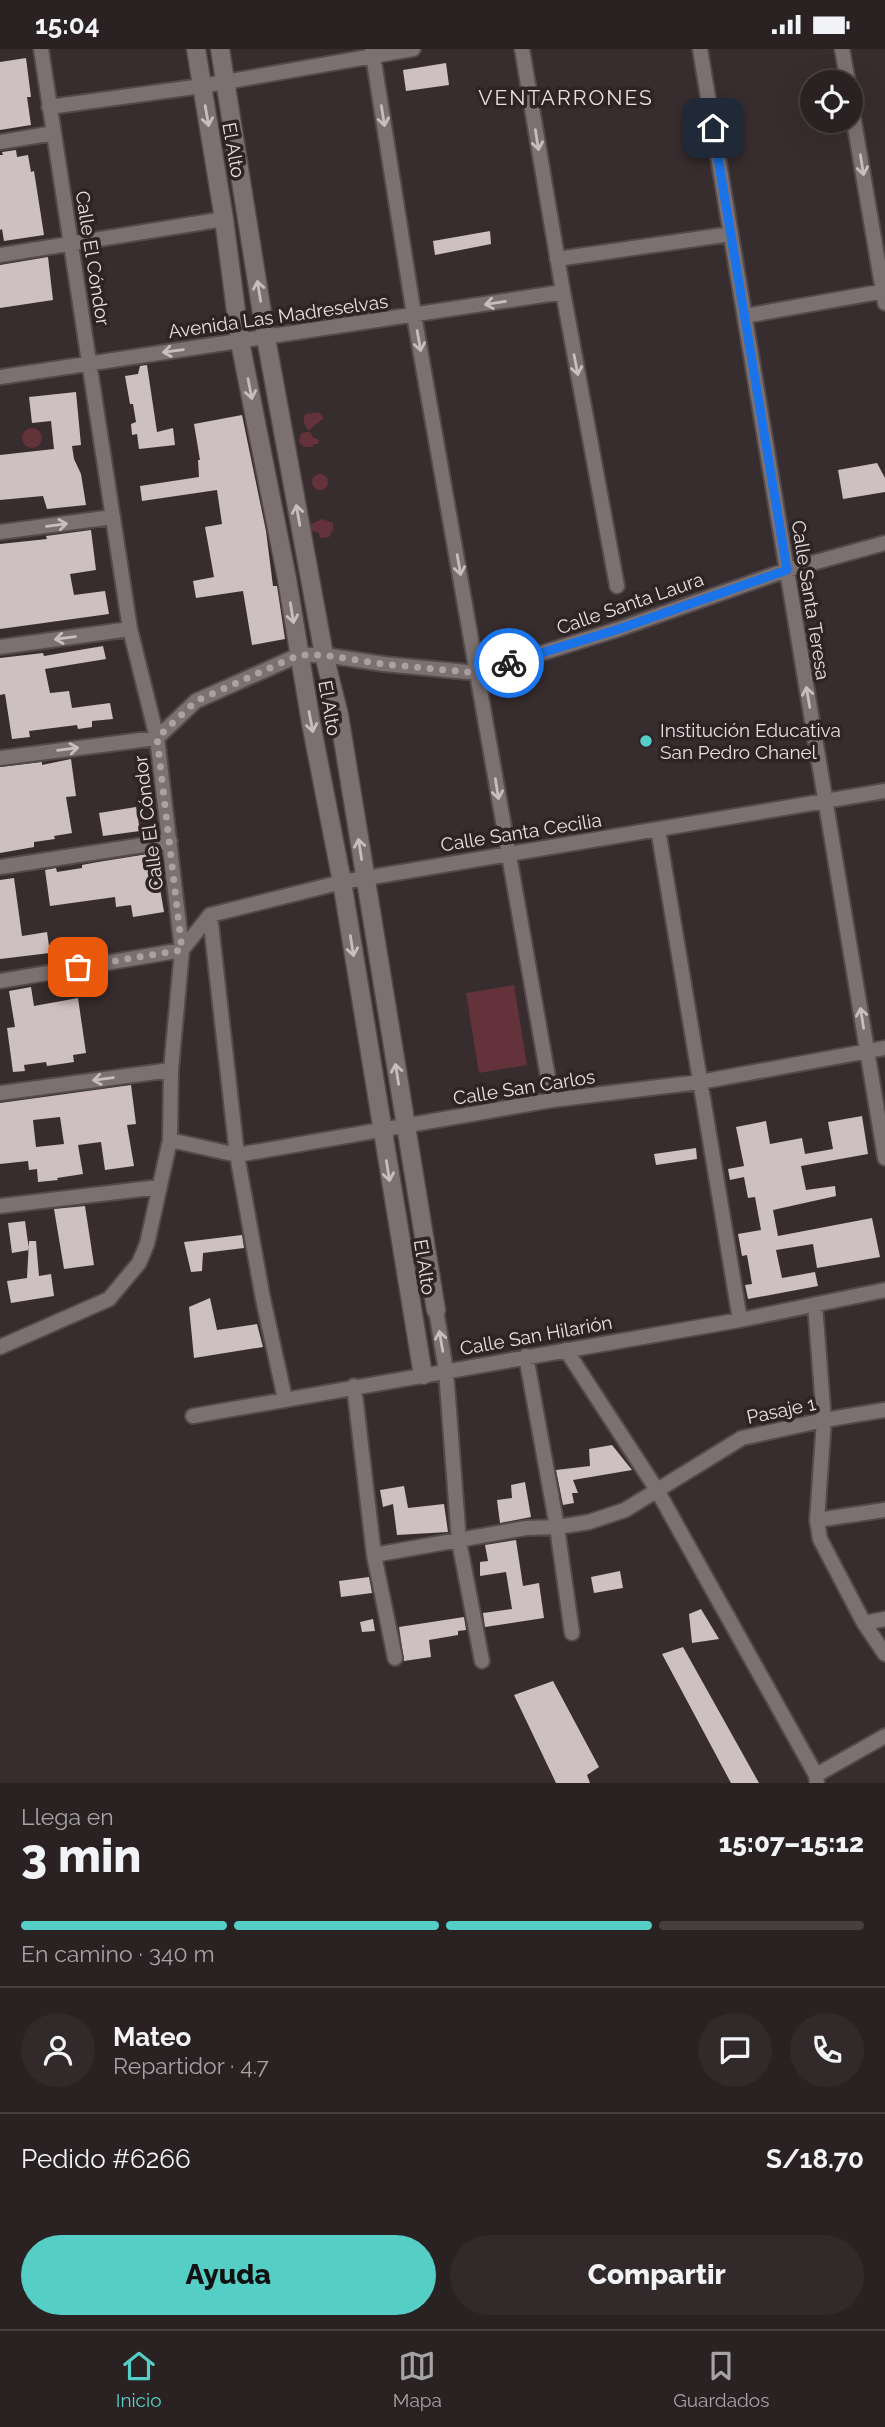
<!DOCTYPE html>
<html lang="es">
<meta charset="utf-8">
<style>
:root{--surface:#2a2222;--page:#322a2a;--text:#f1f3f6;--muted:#a5a4a5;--line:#463f40;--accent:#55cec5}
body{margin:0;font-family:Raleway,sans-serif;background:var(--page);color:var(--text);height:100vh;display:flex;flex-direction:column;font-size:26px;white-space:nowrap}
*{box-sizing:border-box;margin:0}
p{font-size:23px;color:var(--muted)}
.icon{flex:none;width:38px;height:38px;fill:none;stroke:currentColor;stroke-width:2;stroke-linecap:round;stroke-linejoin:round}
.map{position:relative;height:1734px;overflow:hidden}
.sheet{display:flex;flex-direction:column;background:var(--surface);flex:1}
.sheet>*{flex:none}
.controls{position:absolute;left:800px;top:21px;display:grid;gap:14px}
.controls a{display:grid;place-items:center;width:63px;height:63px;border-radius:50%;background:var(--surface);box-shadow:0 7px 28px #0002,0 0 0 2px var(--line);font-size:35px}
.pin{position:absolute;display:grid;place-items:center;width:60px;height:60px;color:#fff;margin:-30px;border-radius:14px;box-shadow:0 4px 10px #0006}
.courier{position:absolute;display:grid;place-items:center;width:70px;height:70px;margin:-35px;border:5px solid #1a73e8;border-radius:50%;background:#fff;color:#222;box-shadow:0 2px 9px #0007}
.summary em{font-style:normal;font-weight:800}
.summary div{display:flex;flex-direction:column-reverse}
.summary{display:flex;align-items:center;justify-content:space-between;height:119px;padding:0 21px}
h1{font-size:46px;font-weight:800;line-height:52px}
.bar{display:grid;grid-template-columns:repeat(4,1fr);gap:10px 7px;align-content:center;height:84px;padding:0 21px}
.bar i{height:9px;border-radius:5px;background:var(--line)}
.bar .active{background:var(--accent)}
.bar p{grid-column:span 4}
.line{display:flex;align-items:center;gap:18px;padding:0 21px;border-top:2px solid var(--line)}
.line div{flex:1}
.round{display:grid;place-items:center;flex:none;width:74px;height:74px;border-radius:37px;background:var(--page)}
.button{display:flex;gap:14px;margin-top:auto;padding:14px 21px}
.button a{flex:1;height:80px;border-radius:42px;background:var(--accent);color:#111;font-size:28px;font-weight:800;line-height:80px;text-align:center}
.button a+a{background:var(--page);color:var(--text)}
.status{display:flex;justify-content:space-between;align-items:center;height:49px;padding:0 35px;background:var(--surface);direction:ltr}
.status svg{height:19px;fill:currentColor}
.menu{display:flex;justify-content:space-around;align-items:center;height:98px;border-top:2px solid var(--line);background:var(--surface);font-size:19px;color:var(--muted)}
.menu a{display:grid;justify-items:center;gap:4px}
.menu .active{color:var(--accent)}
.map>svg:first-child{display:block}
</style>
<div class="status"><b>15:04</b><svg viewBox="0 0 49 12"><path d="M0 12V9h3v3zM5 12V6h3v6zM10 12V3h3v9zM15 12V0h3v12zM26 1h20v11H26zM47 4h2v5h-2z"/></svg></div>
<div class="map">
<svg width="885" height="1734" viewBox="0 0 885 1734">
<rect width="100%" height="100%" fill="#382d2e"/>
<path fill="#63323b" d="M319 363 324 369 308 382C305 375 301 371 306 365Z
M22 389a10 10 0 1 1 20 0a10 10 0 1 1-20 0Z
M306 383H310L313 388 319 391 318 395H313V398H304L299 393 301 384Z
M312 433a8 8 0 1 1 16 0a8 8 0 1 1-16 0Z
M322 470 333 474V481L329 488 320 489 319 484 309 481V476Z
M514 936 527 1016 479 1024 466 944Z"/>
<path fill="#cebfc1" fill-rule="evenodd" d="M26 9 31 48H27L31 76 0 81V13Z
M446 14 449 36 406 42 403 21Z
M16 101 17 108 28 106 31 123 34 122 44 186 4 192 2 180 0 181V106H3L2 103Z
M490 182 491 195 435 206 433 192Z
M48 208 53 251 0 259V216Z
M147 316 157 383 173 379 175 396 139 400 137 385 132 386 131 375 136 373 133 355H130L125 327 138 325 140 317Z
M76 343 81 396 72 397 74 410 81 425 86 456 47 460 43 447 0 451V406L54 400 51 372 32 374 29 348Z
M242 366 266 482 273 537H277L285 590 252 596 243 542 196 549 193 532 214 528 205 478 222 475 217 441 142 452 140 437 199 428 198 411H200L194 375Z
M877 414 885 429V443L843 450 838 421Z
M91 481 96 521 70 525 74 546 105 542 109 565 0 580V495L47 490 46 487Z
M103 597 106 610 45 620 50 644 69 642 72 659 110 654 113 670 92 672V678L78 680 77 676 29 682 30 688 12 690 5 645 0 646V609L43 604 44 607Z
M71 710 76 747 66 748 72 784 54 787 55 790 34 793V798L0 804V718L42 713V716Z
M136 758 140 782 103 787 99 764Z
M154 804 164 863 133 868 131 856 116 858 115 848 50 857 45 821 56 819 57 823 82 819V816L98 813Z
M14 829 22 887 47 883 50 904 0 910V831Z
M31 938 34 957 78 949 86 1004 73 1006 74 1013 47 1017 46 1013 24 1016 25 1022 13 1023 7 979 15 978 9 942Z
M131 1036 136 1075 127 1076 134 1117 105 1121 101 1093 78 1096 83 1125 57 1129 58 1131 38 1133 37 1120 29 1121 28 1112 0 1115V1054ZM60 1068 64 1095 36 1098 33 1071Z
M862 1067 868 1105 801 1117 806 1141 835 1137 836 1147 773 1161 778 1187 872 1169 880 1208 817 1219 813 1195 776 1201 782 1229 815 1223 818 1237 748 1250 745 1236 752 1235 747 1206 742 1207 738 1185 761 1181 755 1148 748 1149 744 1128 730 1131 728 1120 744 1117 736 1078 766 1072 770 1095 802 1089 805 1105 833 1100 828 1073Z
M696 1099 697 1110 656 1116 654 1105Z
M85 1157 94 1216 64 1220 54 1160Z
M25 1172 29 1201 12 1204 8 1174Z
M242 1186 244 1199 203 1204 202 1222 191 1223 184 1193Z
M29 1192H36L39 1227 51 1225 54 1247 11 1254 7 1232 27 1229Z
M210 1249 217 1281 257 1275 263 1298 194 1309 189 1258Z
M612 1396 632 1421 573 1431 578 1444H572L574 1454 563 1456 556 1421 590 1417 589 1400Z
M525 1433 531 1468 500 1474 497 1451 512 1449 511 1436Z
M404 1437 408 1459 444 1455 448 1483 397 1486 393 1455 383 1458 380 1441Z
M516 1491 523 1537 539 1534 544 1569 485 1578 483 1564 512 1560 506 1523 480 1527V1513L488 1512 485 1496Z
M620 1522 623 1539 594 1544 591 1528Z
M369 1528 372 1544 341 1548 339 1532Z
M701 1560 719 1590 692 1594 689 1565Z
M464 1568 466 1581 458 1582V1586L429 1591 431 1608 404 1612 399 1578Z
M373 1570 375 1582 362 1583 360 1573Z
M683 1598 759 1734H731L662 1605Z
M553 1632 599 1718 587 1726 590 1734H556L514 1646Z"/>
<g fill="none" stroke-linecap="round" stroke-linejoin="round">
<g stroke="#534a4b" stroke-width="18">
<path id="minor" d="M372 0 414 266 552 1051
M522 0 563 243 617 537
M700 0 885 1109
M842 0 848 33
M850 49 885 254
M49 58 202 37 413 0
M0 93 54 84
M0 206 224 170
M557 210 731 185
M745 267 885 242
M0 328 563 243
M0 483 113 468
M0 598 130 580
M0 709 157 689 196 652 299 606H324L384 615 478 624 619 580 787 521 885 494
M658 780 740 1271
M0 818 170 792
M210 866 237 1106 263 1250 285 1350
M0 932 182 901 210 866 342 833 885 742
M0 1044 171 1021
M170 1091 237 1106 552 1051 700 1033 885 999
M0 1157 159 1138
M815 1256 824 1371 817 1471 820 1490 864 1574 885 1605
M436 1261 446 1322 459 1492 482 1612
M0 1298 109 1250 139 1214 147 1195 170 1091 171 1021 182 901 157 689 130 580 41 0
M566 1301 657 1441 816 1726 817 1734
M526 1307 557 1478 572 1584
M354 1337 374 1506 395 1609
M193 1367 740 1271 885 1241
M817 1471 885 1461
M374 1506 526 1479 557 1478 589 1473 625 1461 742 1389 824 1371 885 1361
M864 1574 885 1570
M816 1726 885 1687"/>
</g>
<g stroke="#534a4b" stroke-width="21">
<path id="tertiary" d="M196 0 224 170 240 293 287 530 311 674 342 833 423 1326
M220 0 266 289 324 606 339 666 436 1261"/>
</g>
<use href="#minor" stroke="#7d7071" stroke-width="14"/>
<use href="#tertiary" stroke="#7d7071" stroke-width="18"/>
</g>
<defs><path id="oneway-shaft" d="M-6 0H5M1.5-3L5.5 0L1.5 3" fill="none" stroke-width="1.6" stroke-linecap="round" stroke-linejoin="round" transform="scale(1.75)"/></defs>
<g stroke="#c7bebf">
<use href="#oneway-shaft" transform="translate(207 67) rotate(80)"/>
<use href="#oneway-shaft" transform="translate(383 67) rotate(81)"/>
<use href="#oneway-shaft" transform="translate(537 91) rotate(81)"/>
<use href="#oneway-shaft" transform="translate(862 116) rotate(81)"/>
<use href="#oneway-shaft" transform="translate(259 242) rotate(-99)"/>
<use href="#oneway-shaft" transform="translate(495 254) rotate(171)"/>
<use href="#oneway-shaft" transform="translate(419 292) rotate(80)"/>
<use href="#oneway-shaft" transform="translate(173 302) rotate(172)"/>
<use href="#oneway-shaft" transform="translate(576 316) rotate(79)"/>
<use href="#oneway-shaft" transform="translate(250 340) rotate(79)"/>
<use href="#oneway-shaft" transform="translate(298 466) rotate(-100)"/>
<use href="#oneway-shaft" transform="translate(57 476) rotate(-8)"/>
<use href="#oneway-shaft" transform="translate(459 516) rotate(80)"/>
<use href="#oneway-shaft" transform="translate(292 564) rotate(81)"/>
<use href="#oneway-shaft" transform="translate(65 589) rotate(172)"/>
<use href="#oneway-shaft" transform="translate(808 648) rotate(-100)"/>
<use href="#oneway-shaft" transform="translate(311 673) rotate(79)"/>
<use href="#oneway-shaft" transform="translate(68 700) rotate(-7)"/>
<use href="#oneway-shaft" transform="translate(497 740) rotate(81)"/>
<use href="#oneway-shaft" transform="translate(360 800) rotate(-99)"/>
<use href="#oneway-shaft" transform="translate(352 897) rotate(81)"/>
<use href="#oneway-shaft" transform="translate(862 969) rotate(-99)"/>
<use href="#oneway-shaft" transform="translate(397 1025) rotate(-99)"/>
<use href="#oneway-shaft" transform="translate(103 1030) rotate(172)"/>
<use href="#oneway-shaft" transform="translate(388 1122) rotate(81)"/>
<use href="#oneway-shaft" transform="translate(441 1292) rotate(-100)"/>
</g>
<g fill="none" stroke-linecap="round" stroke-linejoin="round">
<path stroke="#aaa1a2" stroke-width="7" stroke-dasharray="0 12.6" d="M78 918 182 901 157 689 196 652 299 606H324L383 615 478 624 509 614"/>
<path stroke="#1a73e8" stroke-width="9" d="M509 614 619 580 787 521 713 79"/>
</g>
<circle fill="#55cec5" stroke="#2e2325" stroke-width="2.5" cx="646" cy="692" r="7"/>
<g text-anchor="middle" stroke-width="7" stroke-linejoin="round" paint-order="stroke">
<g font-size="19" fill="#e7dfe0" stroke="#2e2325">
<text transform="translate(234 101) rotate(80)" y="7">El Alto</text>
<text transform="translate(93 209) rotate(81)" y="7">Calle El Cóndor</text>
<text transform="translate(278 267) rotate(-8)" y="7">Avenida Las Madreselvas</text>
<text transform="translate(811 551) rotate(81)" y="7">Calle Santa Teresa</text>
<text transform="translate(630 554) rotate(-19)" y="7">Calle Santa Laura</text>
<text transform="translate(330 659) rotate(80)" y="7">El Alto</text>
<text transform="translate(148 774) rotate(-97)" y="7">Calle El Cóndor</text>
<text transform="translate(521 783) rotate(-9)" y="7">Calle Santa Cecilia</text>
<text transform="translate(524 1038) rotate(-9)" y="7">Calle San Carlos</text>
<text transform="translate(425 1218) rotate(81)" y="7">El Alto</text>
<text transform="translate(536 1286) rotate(-10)" y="7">Calle San Hilarión</text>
<text transform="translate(781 1361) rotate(-12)" y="7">Pasaje 1</text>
</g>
<g font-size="19" fill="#e7dfe0" stroke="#2e2325" text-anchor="start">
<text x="660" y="688">Institución Educativa<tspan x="660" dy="22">San Pedro Chanel</tspan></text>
</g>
<g font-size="21" letter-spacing="2" fill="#e7dfe0" stroke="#2e2325">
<text x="566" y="56">VENTARRONES</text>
</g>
</g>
</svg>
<div class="controls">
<a><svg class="icon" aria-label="locate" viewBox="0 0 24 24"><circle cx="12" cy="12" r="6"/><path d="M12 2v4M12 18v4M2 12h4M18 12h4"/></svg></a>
</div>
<div class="pin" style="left:78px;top:918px;background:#ea580c"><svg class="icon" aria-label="bag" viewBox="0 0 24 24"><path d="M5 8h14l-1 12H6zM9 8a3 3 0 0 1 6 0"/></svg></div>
<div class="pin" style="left:713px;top:79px;background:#1f2937"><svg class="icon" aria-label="home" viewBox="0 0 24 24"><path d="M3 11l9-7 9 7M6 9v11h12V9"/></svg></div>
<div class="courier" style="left:509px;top:614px"><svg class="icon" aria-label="bike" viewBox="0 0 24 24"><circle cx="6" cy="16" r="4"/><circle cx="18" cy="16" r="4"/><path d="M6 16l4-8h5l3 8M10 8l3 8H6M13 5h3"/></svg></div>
</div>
<section class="sheet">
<div class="summary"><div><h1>3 min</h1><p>Llega en</p></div><em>15:07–15:12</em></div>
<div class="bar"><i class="active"></i><i class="active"></i><i class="active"></i><i></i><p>En camino · 340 m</p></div>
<div class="line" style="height:126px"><a class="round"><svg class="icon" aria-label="person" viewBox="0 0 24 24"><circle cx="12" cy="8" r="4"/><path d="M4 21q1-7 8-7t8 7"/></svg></a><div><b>Mateo</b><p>Repartidor · 4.7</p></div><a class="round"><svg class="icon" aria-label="chat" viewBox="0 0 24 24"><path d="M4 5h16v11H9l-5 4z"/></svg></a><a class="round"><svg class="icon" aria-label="phone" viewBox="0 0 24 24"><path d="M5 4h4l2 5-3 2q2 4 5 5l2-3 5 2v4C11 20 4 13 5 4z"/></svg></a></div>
<div class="line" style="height:91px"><div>Pedido #6266</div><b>S/18.70</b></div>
<div class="button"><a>Ayuda</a><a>Compartir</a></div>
</section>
<nav class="menu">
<a class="active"><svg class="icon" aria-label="home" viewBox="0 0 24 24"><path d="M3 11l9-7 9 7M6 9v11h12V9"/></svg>Inicio</a>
<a><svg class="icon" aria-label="map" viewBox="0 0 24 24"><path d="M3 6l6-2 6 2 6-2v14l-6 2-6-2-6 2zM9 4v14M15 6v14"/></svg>Mapa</a>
<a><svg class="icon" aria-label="saved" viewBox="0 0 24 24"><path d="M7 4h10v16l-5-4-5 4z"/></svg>Guardados</a>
</nav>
